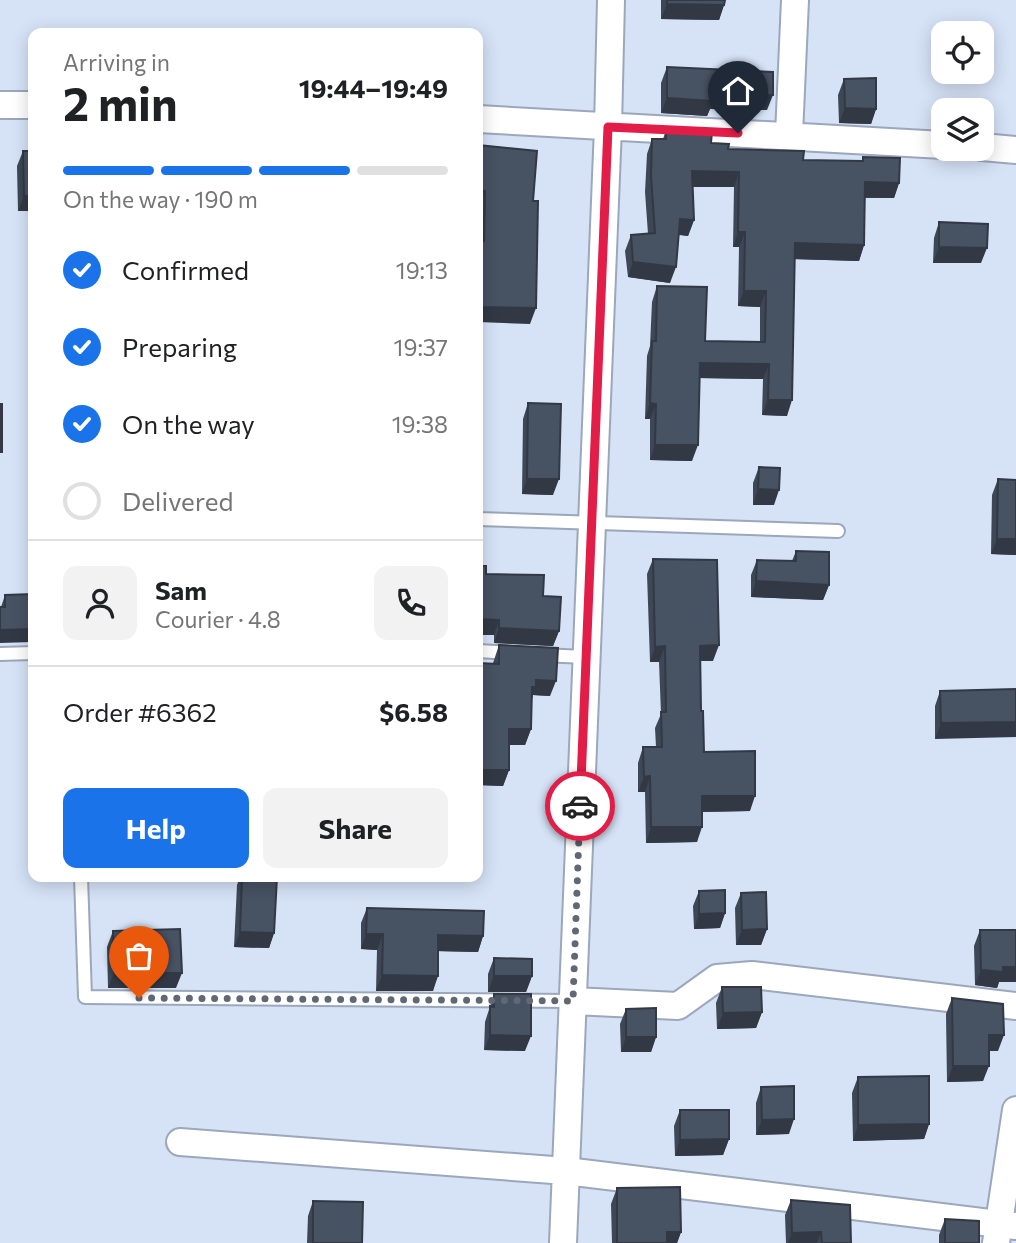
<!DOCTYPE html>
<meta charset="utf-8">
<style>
:root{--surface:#fff;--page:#f2f2f2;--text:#202124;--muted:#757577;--line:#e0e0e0;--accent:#1a73e8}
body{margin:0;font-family:Commissioner,sans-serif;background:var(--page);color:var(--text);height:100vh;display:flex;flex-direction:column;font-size:26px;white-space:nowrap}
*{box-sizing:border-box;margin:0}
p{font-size:23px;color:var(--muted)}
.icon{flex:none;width:38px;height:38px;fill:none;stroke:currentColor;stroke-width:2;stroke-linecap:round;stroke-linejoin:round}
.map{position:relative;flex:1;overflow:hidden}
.drawer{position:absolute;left:28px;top:28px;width:455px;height:854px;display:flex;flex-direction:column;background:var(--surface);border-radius:14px;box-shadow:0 4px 18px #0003}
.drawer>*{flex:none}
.buttons{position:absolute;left:931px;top:21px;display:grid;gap:14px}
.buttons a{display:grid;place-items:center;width:63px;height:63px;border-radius:14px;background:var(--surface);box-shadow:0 4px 18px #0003;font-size:35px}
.pin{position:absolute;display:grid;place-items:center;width:60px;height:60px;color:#fff;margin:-72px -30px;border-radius:50% 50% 50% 0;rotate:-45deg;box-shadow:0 0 7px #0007}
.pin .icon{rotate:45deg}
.courier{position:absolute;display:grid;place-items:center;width:70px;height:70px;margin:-35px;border:5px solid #e11d48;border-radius:50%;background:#fff;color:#222;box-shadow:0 2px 9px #0007}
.summary em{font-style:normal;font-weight:700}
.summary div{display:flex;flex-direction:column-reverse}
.summary{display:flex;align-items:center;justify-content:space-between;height:119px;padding:0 35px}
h1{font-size:46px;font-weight:700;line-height:52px}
.bar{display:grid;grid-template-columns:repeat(4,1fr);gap:10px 7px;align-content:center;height:84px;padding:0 35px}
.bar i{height:9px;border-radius:5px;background:var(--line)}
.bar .current{background:var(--accent)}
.bar p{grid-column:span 4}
.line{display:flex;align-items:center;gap:18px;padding:0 35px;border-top:2px solid var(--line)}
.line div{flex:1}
.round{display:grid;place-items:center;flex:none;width:74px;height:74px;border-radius:14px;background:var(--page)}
ol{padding:0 35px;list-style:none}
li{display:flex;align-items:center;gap:21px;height:77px}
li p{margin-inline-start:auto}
li .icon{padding:7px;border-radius:50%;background:var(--accent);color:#fff;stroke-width:4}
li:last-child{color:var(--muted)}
li i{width:38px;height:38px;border:4px solid var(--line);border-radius:50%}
.primary-button{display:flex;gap:14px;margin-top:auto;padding:14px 35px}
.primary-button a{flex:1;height:80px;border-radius:14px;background:var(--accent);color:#fff;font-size:28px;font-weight:700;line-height:80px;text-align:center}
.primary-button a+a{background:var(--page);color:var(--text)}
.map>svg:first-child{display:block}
</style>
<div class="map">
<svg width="1016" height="1243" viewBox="0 0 1016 1243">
<rect width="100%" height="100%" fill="#d6e3f7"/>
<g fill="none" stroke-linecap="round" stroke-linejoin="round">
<g stroke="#9ba7ba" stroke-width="16">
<path id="lane" d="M478 519 838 531
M478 651 512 653
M0 654 33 653
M541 655 586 657
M81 877 85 997 573 1001"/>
</g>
<g stroke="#9ba7ba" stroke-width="30">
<path id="street" d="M0 105H33
M478 119 943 145
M789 135 795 0
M982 147 1016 150
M573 1001 678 1006 717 978 752 975 1016 1006
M180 1142 566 1171 1016 1226
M563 1243 608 127 611 0
M996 1243 1016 1110"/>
</g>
<use href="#lane" stroke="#fff" stroke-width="12"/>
<use href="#street" stroke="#fff" stroke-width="26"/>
</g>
<path fill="#3d4755" d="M661 0H725L724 5 719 20 661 19Z
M667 67 767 110 710 109 707 116 661 113V83Z
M844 79 876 109 871 124 839 123 838 95Z
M666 130 728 149 803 160 862 161 863 157 899 183 894 198H865L864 245 859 261 795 259 787 416 762 415 763 379 700 378 692 461 650 460V419H645L647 356 650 346 652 302 657 286 705 341 760 342V307L738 306 739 247H733L734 187H692L694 220 688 236 679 235 670 283 628 277 625 251 631 235 648 234 645 192 647 154 652 139H663Z
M478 145 533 201 530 324 479 240 480 206Z
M23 151 33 211H18L17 166Z
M939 222 981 263H933L934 238Z
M528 403 553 495 522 494 523 419Z
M759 467 774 505H753V483Z
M998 479 1016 480V555L991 554 992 495Z
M796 551 829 585 823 600 751 597V575L757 560 792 561Z
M653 559 713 661H700L701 711 704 752 750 811 702 812 697 842 646 843 645 792H638V763L643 747H656L655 728 661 714 659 662H650L647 574Z
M478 566 486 574 543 596 559 631 553 646 494 643V635H478Z
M5 595 33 642 1 607Z
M499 645 550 696 533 695 532 699 531 729 525 745H509V770L503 786 478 785V663H493Z
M1016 689 935 739V706L940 691Z
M240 877H242L274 933 269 948 234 947 237 885Z
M699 891 725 913 720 928 694 929 693 906Z
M741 893 767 929 761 945H736L735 908Z
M367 908 483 936 478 952 438 951 433 991H376L377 950 361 949V923Z
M980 930H1016V982H999L997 988 975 985 974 946Z
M113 931 176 988H108L107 947Z
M494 958 532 976 526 992H488V974Z
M722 987 762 1012 756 1028 717 1029 716 1003Z
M494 994 525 1051 484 1050 485 1022Z
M952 998 998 1051H989L983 1081 947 1082 946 1014Z
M626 1009 656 1037 651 1052H621L620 1024Z
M858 1077 929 1124 924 1139 853 1141 852 1093Z
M761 1087 789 1134 756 1135V1103Z
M680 1110 729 1139 723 1155 675 1156 674 1126Z
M617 1188 681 1232 677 1243H612L611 1204Z
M791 1200 851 1243H786L785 1215Z
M313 1201 362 1243H307L308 1216Z
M945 1219 979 1243H939V1235Z"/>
<path fill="#323945" d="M667 4 724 5 719 20 661 19Z
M713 93 773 95 767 110 710 109 707 116 661 113 667 98Z
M845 108 876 109 871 124 839 123Z
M692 171 739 172 734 187H686Z
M865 182 899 183 894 198 859 197Z
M478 190 485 191 480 206H478Z
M24 196H33V211H18Z
M680 219 694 220 688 236 675 234Z
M738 232H745L739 247H733Z
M795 243 864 245 859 261 790 259Z
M939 247 987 248 981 263H933Z
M633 262 676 267 670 283 628 277Z
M744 291H766L760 307 738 306Z
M478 307 536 308 530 324 478 322Z
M700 363 769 364 763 379 695 378Z
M768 400H792L787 416 762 415Z
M650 403 656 404 650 419H645Z
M655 445H698L692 461 650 460Z
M527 479H559L553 495 522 494Z
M758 489 779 490 774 505H753Z
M997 539H1016V555L991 554Z
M756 581 829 585 823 600 751 597Z
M478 619 499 620 494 635H478Z
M499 628 559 631 553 646 494 643Z
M33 629V642L0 643V630Z
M719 645 713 661H694L700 646Z
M665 646 659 662H650L655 647Z
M536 680 556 681 550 696 533 695 531 702 532 687Z
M1016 722V737L935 739 941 723Z
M509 729H531L525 745H504Z
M478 770H509L503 786 478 785Z
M650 776 645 792H638L644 777Z
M702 796H755L750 811 696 812Z
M651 827H702L697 842 646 843Z
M725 913 720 928 694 929 699 914Z
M767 929 761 945H736L742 930Z
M240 932 274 933 269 948 234 947Z
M366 934H383L377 950 361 949Z
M438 935 483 936 478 952 433 951Z
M1003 967H1016V982H999L997 988 975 985 981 970Z
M114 973H182L176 988H108Z
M382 975 438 976 433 991H376Z
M494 976H532L526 992H488Z
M762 1012 756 1028 717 1029 723 1013Z
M490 1035 531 1036 525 1051 484 1050Z
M989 1035H1004L998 1051H983Z
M626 1037H656L651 1052H621Z
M953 1066H989L983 1081 947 1082Z
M794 1119 789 1134 756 1135 762 1120Z
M929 1124 924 1139 853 1141 858 1125Z
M729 1139 723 1155 675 1156 680 1140Z
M667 1232H681L677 1243H663Z
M821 1232 817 1243H788L792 1233Z"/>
<path fill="#475263" stroke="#323945" stroke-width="2" d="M667 0H725L724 5 667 4Z
M667 67 773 72V95L713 93V101L667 98Z
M876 78V109L845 108 844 79Z
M666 130 712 132 711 143 729 144 728 149 804 151 803 160 863 161V157L900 158 899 183 865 182 864 245 795 243 792 400H768L769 364 700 363 698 445H655L656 404 650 403 652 341H656L657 286 707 287 705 341 765 342 766 291H744L745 232H738L739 172 692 171 694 220 680 219 676 267 633 262 631 235 655 233 651 176 652 139H666Z
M478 145 537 151 533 201H538L536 308 478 307V240L484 241 485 191 478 190Z
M23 151H33V196H24Z
M939 222 988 224 987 248 939 247Z
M528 403 561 404 559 479H527Z
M0 404H2V452H0Z
M478 406H482L480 478H478Z
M759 467 780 468 779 490 758 489Z
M998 479 1016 480V539H997Z
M796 551 829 552V585L756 581 757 560 796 561Z
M653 559 717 560 719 645 700 646 701 711H703L704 752 755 751V796H702V827H651L650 776 644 777 643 747H662L661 712H666L665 646 655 647Z
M478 566H486V574L544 575 543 596 561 597 559 631 499 628V620L478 619Z
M33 594V629L0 630V607H5V595Z
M499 645 558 648 556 681 536 680V687H532L531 729H509V770H478V663L499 664Z
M1016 689V722L941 723 940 691Z
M242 877H277L274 933 240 932Z
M725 890V913L699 914V891Z
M766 892 767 929 742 930 741 893Z
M367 908 484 911 483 936 438 935V976L382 975 383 934H366Z
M180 929 182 973H114L113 931Z
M980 930H1016V967H1003V972L981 970Z
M494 958 532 959V976H494Z
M722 987H761L762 1012 723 1013Z
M494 994H531V1036L490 1035V1006L494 1007Z
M952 998 1003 1004 1004 1035H989V1066H953Z
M656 1008V1037H626V1009Z
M929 1076V1124L858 1125V1077Z
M794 1086V1119L762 1120 761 1087Z
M680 1110H729V1139L680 1140Z
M680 1187 681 1232H667V1243H617V1188Z
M791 1200 850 1205 851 1243H822L821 1232 792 1233Z
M313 1201 363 1202 362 1243H313Z
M945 1219 979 1221V1243H945Z"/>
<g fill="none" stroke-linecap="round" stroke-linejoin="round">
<path stroke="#606874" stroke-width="7" stroke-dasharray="0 12.6" d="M139 998 573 1001 580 806"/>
<path stroke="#e11d48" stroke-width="9" d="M580 806 608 127 738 133"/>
</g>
</svg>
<div class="buttons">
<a><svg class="icon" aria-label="locate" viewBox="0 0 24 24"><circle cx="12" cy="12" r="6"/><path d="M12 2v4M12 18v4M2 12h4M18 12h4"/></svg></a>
<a><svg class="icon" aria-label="layers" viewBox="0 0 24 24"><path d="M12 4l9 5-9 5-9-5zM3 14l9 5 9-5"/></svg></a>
</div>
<div class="pin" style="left:139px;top:998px;background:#ea580c"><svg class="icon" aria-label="bag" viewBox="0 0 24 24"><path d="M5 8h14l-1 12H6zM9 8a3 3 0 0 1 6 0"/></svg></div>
<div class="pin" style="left:738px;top:133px;background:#1f2937"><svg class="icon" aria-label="home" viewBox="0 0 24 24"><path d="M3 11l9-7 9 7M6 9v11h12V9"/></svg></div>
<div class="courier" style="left:580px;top:806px"><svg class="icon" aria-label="car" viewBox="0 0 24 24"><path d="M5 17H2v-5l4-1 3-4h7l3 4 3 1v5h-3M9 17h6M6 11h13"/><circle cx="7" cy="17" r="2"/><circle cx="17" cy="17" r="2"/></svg></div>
<section class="drawer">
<div class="summary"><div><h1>2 min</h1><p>Arriving in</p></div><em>19:44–19:49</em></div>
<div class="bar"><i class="current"></i><i class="current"></i><i class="current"></i><i></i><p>On the way · 190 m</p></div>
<ol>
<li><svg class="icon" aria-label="check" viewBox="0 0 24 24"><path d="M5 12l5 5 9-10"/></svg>Confirmed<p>19:13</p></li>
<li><svg class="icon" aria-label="check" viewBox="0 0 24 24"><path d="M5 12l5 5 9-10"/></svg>Preparing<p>19:37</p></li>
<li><svg class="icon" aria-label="check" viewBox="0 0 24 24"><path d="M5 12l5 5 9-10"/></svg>On the way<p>19:38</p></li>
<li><i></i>Delivered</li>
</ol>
<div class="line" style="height:126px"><a class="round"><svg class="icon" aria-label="person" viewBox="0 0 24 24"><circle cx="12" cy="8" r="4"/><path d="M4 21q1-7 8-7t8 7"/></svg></a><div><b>Sam</b><p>Courier · 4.8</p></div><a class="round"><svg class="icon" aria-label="phone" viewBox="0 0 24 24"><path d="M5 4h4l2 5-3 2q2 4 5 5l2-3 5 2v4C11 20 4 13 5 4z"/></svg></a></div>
<div class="line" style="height:91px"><div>Order #6362</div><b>$6.58</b></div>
<div class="primary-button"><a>Help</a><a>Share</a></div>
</section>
</div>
